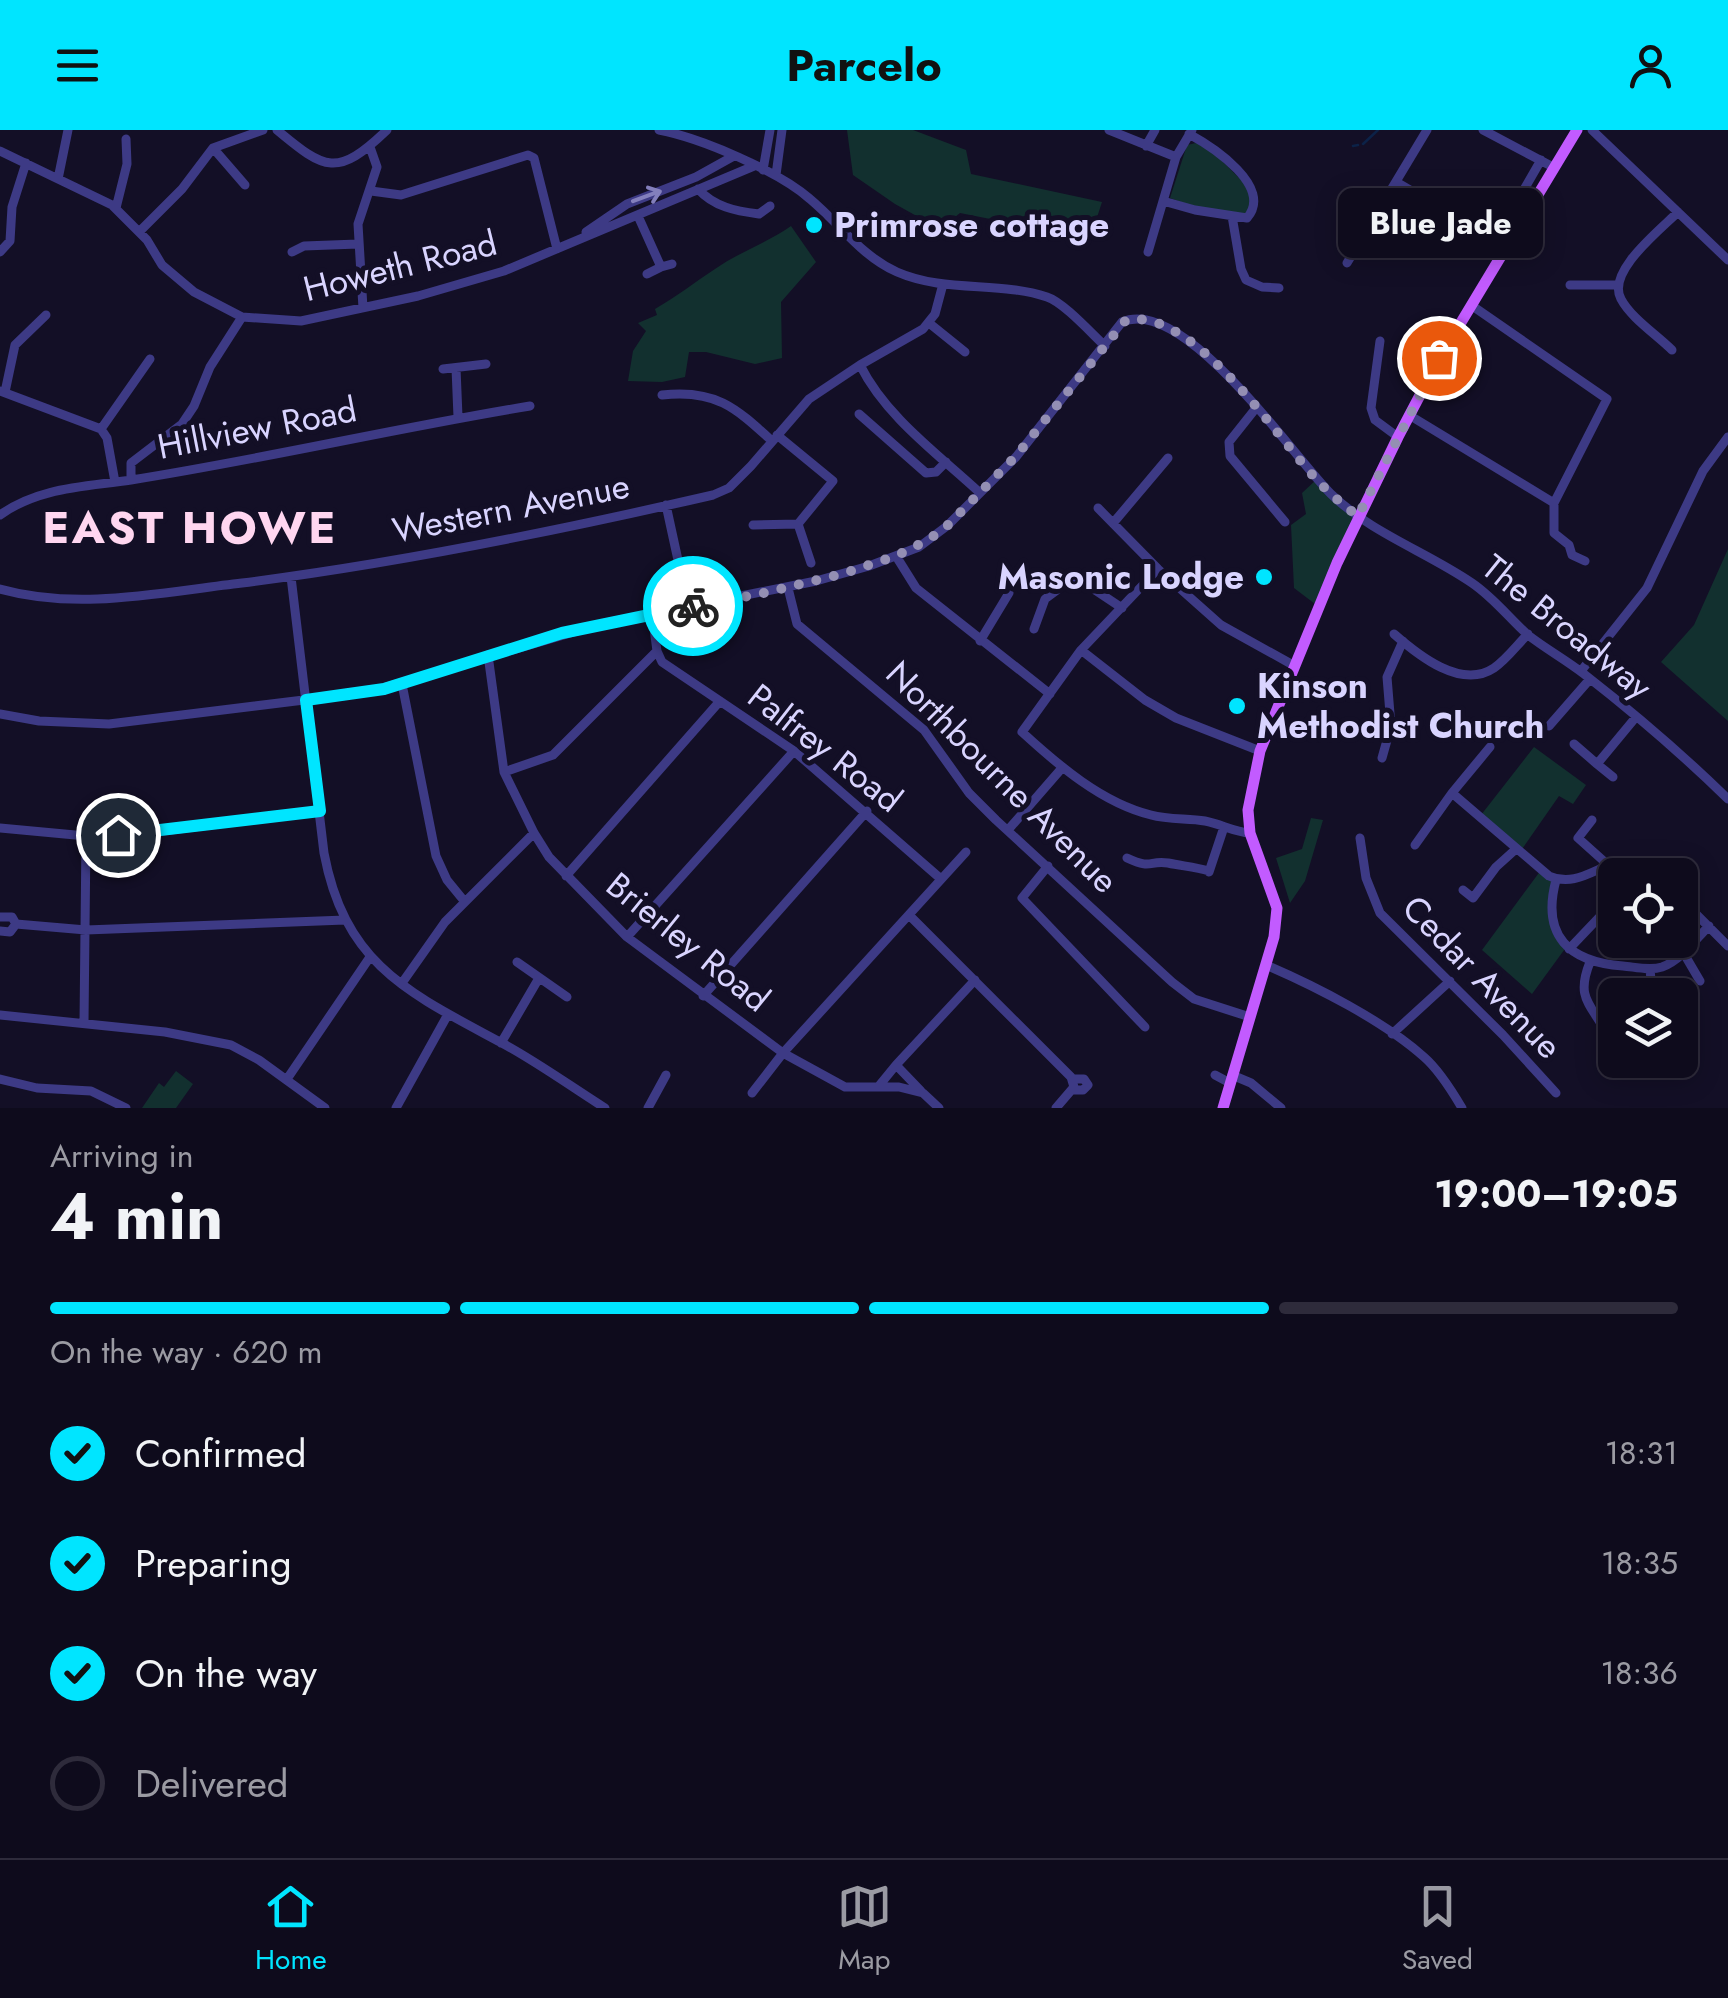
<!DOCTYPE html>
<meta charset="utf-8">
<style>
:root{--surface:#0e0b1c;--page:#1c1929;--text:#f1f3f6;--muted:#9b9ba3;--line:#2e2b3b;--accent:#00e5ff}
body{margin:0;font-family:Jost,sans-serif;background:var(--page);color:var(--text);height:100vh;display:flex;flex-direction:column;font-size:38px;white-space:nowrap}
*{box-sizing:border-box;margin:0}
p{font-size:32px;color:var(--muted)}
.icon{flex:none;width:55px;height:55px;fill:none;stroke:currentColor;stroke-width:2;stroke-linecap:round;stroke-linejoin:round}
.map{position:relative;height:978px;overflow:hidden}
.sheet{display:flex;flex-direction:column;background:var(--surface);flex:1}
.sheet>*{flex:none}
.tools{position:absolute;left:1598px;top:728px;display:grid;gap:20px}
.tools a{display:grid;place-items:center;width:100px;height:100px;border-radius:15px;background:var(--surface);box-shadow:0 5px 25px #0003,0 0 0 2px var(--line);font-size:50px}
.pin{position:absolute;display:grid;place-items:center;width:85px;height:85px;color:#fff;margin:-42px;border:5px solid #fff;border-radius:50%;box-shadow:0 2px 10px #0007}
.courier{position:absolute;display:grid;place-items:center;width:100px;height:100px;margin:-50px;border:8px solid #00e5ff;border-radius:50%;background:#fff;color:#222;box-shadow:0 2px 12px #0007}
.bubble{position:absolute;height:70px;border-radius:15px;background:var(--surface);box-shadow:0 5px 25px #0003,0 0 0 2px var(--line);font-size:32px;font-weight:700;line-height:70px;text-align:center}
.headline em{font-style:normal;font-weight:700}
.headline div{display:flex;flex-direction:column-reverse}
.headline{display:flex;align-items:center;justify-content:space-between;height:170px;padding:0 50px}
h1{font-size:65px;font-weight:700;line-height:75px}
.bar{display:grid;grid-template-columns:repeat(4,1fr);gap:15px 10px;align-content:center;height:120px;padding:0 50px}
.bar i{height:12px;border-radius:8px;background:var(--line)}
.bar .active{background:var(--accent)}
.bar p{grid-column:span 4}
ol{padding:0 50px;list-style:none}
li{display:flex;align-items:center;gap:30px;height:110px}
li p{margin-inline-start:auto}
li .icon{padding:10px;border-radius:50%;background:var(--accent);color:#111;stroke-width:4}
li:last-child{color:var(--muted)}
li i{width:55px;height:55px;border:5px solid var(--line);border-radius:50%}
header{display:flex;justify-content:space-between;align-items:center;height:130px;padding:0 50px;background:var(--accent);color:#111;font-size:45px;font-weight:700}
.tabs{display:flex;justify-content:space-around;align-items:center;height:140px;border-top:2px solid var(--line);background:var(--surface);font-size:28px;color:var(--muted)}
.tabs a{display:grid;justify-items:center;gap:5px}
.tabs .active{color:var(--accent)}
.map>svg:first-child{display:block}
</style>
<header><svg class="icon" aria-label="menu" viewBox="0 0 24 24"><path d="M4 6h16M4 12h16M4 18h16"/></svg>Parcelo<svg class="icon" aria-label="person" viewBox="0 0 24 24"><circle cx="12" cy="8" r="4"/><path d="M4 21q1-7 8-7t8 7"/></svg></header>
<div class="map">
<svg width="1728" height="978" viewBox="0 0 1728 978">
<rect width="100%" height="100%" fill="#130f26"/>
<path fill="#12302f" d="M847 0H913L966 20 971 44 1102 72 1090 109 960 83 940 99 895 74 853 45Z
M1196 13 1211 20 1248 57 1252 74 1245 85 1195 77 1170 68 1187 15Z
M791 96 816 132 781 172 782 228 755 234 706 222H689L685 247 662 252 628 251 633 221 646 201 638 193 657 185 655 179C676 167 695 152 715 139 739 122 767 113 791 96Z
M1317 349 1358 387 1319 477 1294 458 1291 395 1306 384 1302 363Z
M1728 419V591L1661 532 1694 495Z
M1534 617 1586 655 1573 674 1559 666 1520 722 1481 685Z
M1311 688 1323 690 1305 751 1290 773 1276 728 1302 719Z
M1541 740 1556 750 1551 785 1567 816 1532 864 1482 820Z
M176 941 193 954 176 978H142L159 953 164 957Z"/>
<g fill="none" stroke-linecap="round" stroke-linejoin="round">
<path stroke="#0c2248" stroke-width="2.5" d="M1363 14 1378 0
M1353 16 1358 15"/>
<path stroke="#3d3a85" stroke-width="9" d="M277 0C325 40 337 48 387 0
M659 0C701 8 778 41 810 69 840 94 861 126 897 142 945 163 999 151 1047 167 1063 172 1091 203 1105 216
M1109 0 1176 27
M1483 0 1553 37
M1592 0 1728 130
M1146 16 1155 0
M213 18 245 55
M0 21 112 75 147 110 162 135 194 162 242 187 301 191 418 166 504 141 754 36
M763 40 770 0
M776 45 782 0
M58 49 68 0
M1396 52 1432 73
M698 59C714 77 736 81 759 84L770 76
M371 61 401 65 528 25 534 28 557 119
M1163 71 1195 80 1247 88C1274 57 1213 17 1189 4
M116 78 127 34 126 9
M1428 80 1436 67
M638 86 661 137 672 134
M1232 86 1241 139 1246 150 1262 157 1279 158
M139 102 182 59 213 18 263 0
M586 102 627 74 696 47 732 27
M1495 110 1541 30
M0 122 10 111 12 77 26 33
M292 122 304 116 358 114
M1148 122 1176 27 1192 0
M1347 133 1427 0
M647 144 661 137
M1570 155H1617
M363 178 358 94 377 37 370 17
M929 193 965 222
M1380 211 1371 278 1375 290 1398 307
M1672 220C1657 205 1631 188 1621 169 1606 142 1660 100 1678 82
M860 235C886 287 938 324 980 363
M456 238 458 287
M443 239 486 234
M0 261 101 299 107 308 115 352
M5 262 15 215 46 185
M662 265C715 259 735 277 772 311
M1256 278 1229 312 1230 326 1285 392
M859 284 926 343 936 342 946 332
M1409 285 1554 373 1607 269 1471 175
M101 299 150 229
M777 305 833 351 798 394 811 433
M131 350V333L182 294 194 276 210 237 242 187
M1554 373V403L1569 415 1572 425 1585 431
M666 375 688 476
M1098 378 1158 439 1221 495 1293 535
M0 385C39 357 85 357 131 350 264 329 396 298 530 276
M1114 392 1168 328
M753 395 798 394
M896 426 916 458 1050 564
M1158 439 1081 520 1022 602C1058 635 1102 673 1151 685 1169 690 1188 688 1205 691 1221 694 1234 702 1250 703
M291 447 324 723C345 835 409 863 500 912 536 931 570 956 605 978
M788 458 797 494 924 600 969 663 996 690 1172 852 1194 869 1250 887
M0 459C79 481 162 462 242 453 400 433 557 401 713 365L729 358 751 336 809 269 860 235 923 199 935 184 943 154
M652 483 657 521 662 532 794 621 941 749
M1034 499 1045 469 1068 452 1089 456 1122 478
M1394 504C1418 525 1461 560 1494 538 1506 530 1517 515 1528 504
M980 511 1009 463
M1081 520 1145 570 1176 588 1260 621
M488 525 504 642 534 703 549 727 627 807 783 923 845 957H899L923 963 939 978
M1581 541 1647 458 1703 341 1728 307
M402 554 436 726 447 750 465 772
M0 584 39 591 109 594 369 562 601 494 816 451 869 436 919 417 947 396 1016 327 1122 192C1184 165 1292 325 1331 364 1371 403 1427 422 1472 453 1494 468 1509 488 1528 505 1546 519 1566 530 1584 544 1634 583 1683 625 1728 669
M1549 596 1590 549
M1574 614 1597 634
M1490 617 1452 663 1549 746C1590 764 1615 706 1657 745
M1382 628 1391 596 1387 547 1403 511
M504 642 553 625 657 521
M1613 647 1597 634 1636 587
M1592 690 1578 708 1607 734
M0 698 86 706 139 704 320 681
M1008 700 1062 638
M1360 708 1366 748 1380 783 1503 905 1556 963
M1415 715 1452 663
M1127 728C1153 740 1148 730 1168 733 1182 736 1195 737 1209 741
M1048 736 1022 768 1145 897
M1209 742 1224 697
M566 746 720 571
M1556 750C1541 806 1569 832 1623 836 1635 837 1650 841 1662 837 1681 830 1695 810 1709 796
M1463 760 1473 768 1496 737 1516 719
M1680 768 1728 816
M910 786 1071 947 1074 957 1056 978
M0 787H12L16 794 86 800 345 790
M0 801 10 802 16 794
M627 807 794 621
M1569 819 1608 778
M1683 822 1700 851
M517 832 567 867
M1590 832C1576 867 1589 872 1606 902
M1266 835C1315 856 1384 891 1424 927 1439 940 1452 961 1462 978
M1650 839 1651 850 1660 865
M402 853 445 792 534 703
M703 866 867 681
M0 885 165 902 231 915 259 930 325 978
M1600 892 1615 884
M84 893 86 706
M1392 904 1450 851
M501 913 539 848
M1215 945 1230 953
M1232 945 1251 953 1281 978
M0 949 37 958 91 961 126 978
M287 949 370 827
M1072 949H1084L1088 955 1083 960H1072
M878 957 896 935
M921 961 896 935 975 850
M752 963 783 923 966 722
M396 978 447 886
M648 978 666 945"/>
<path stroke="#c25bff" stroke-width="11" d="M1223 978 1274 807 1277 778 1250 703 1248 680 1260 621 1337 433 1398 307 1439 229 1577 0"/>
</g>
<defs><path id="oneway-shaft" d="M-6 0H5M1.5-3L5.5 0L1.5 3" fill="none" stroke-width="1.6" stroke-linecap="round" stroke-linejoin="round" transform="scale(2.5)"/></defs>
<use stroke="#837fbc" href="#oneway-shaft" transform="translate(647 66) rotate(-20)"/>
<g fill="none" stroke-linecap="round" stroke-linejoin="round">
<path stroke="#948fb3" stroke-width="10" stroke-dasharray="0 18" d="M693 476 760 464 842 444 896 426 928 410 947 396 1016 326 1126 190C1193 177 1276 306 1317 350 1329 363 1343 375 1358 386L1439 228"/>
<path stroke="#00e5ff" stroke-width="12" d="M118 705 320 681 306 570 384 559 562 503 693 476"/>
</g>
<g fill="#00e5ff" stroke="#130f26" stroke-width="4">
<circle cx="814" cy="95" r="10"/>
<circle cx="1264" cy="447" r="10"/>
<circle cx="1237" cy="576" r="10"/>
</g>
<g text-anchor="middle" stroke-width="10" stroke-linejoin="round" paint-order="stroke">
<g font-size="35" font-weight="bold" fill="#d9d4ff" stroke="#130f26" text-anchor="start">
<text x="834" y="107">Primrose cottage</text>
<text x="1244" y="459" text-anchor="end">Masonic Lodge</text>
<text x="1257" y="568">Kinson<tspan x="1257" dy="40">Methodist Church</tspan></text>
</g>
<g font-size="35" fill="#d9d4ff" stroke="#130f26">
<text transform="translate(400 136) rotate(-14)" y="12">Howeth Road</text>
<text transform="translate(257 298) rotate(-11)" y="12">Hillview Road</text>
<text transform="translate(511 378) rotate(-11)" y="12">Western Avenue</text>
<text transform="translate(1567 497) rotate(39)" y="12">The Broadway</text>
<text transform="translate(825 618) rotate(38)" y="12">Palfrey Road</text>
<text transform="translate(1002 647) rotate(45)" y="12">Northbourne Avenue</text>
<text transform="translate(688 812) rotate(39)" y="12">Brierley Road</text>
<text transform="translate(1482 847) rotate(46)" y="12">Cedar Avenue</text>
</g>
<g font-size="45" font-weight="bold" letter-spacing="2.5" fill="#ffd6f0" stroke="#130f26">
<text x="190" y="413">EAST HOWE</text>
</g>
</g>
</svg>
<div class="tools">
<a><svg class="icon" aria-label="locate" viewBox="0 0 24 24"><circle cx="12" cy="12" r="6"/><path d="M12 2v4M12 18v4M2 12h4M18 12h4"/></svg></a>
<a><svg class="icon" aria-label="layers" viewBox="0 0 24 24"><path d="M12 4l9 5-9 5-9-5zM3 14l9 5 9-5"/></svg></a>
</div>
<div class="pin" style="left:1439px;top:228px;background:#ea580c"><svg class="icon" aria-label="bag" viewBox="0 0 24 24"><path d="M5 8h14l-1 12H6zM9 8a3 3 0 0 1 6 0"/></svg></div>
<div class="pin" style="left:118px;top:705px;background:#1f2937"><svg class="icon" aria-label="home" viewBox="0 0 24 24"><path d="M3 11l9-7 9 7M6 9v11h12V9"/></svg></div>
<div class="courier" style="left:693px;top:476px"><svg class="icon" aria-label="bike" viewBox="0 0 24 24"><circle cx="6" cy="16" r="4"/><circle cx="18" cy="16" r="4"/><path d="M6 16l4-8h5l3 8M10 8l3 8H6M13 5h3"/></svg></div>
<div class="bubble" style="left:1338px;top:58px;width:205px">Blue Jade</div>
</div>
<section class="sheet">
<div class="headline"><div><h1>4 min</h1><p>Arriving in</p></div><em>19:00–19:05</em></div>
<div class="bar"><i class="active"></i><i class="active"></i><i class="active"></i><i></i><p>On the way · 620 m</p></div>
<ol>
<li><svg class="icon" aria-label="check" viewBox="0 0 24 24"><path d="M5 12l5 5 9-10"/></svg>Confirmed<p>18:31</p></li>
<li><svg class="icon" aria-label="check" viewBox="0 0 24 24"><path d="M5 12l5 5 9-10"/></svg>Preparing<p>18:35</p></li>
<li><svg class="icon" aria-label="check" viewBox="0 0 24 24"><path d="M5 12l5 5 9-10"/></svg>On the way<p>18:36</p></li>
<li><i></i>Delivered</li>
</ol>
</section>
<nav class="tabs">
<a class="active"><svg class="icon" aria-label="home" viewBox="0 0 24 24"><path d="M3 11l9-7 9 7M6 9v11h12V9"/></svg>Home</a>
<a><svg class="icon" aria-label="map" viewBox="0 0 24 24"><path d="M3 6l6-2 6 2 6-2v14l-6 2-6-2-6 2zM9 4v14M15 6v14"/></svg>Map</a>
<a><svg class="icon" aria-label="saved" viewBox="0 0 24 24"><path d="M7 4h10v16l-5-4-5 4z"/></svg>Saved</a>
</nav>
